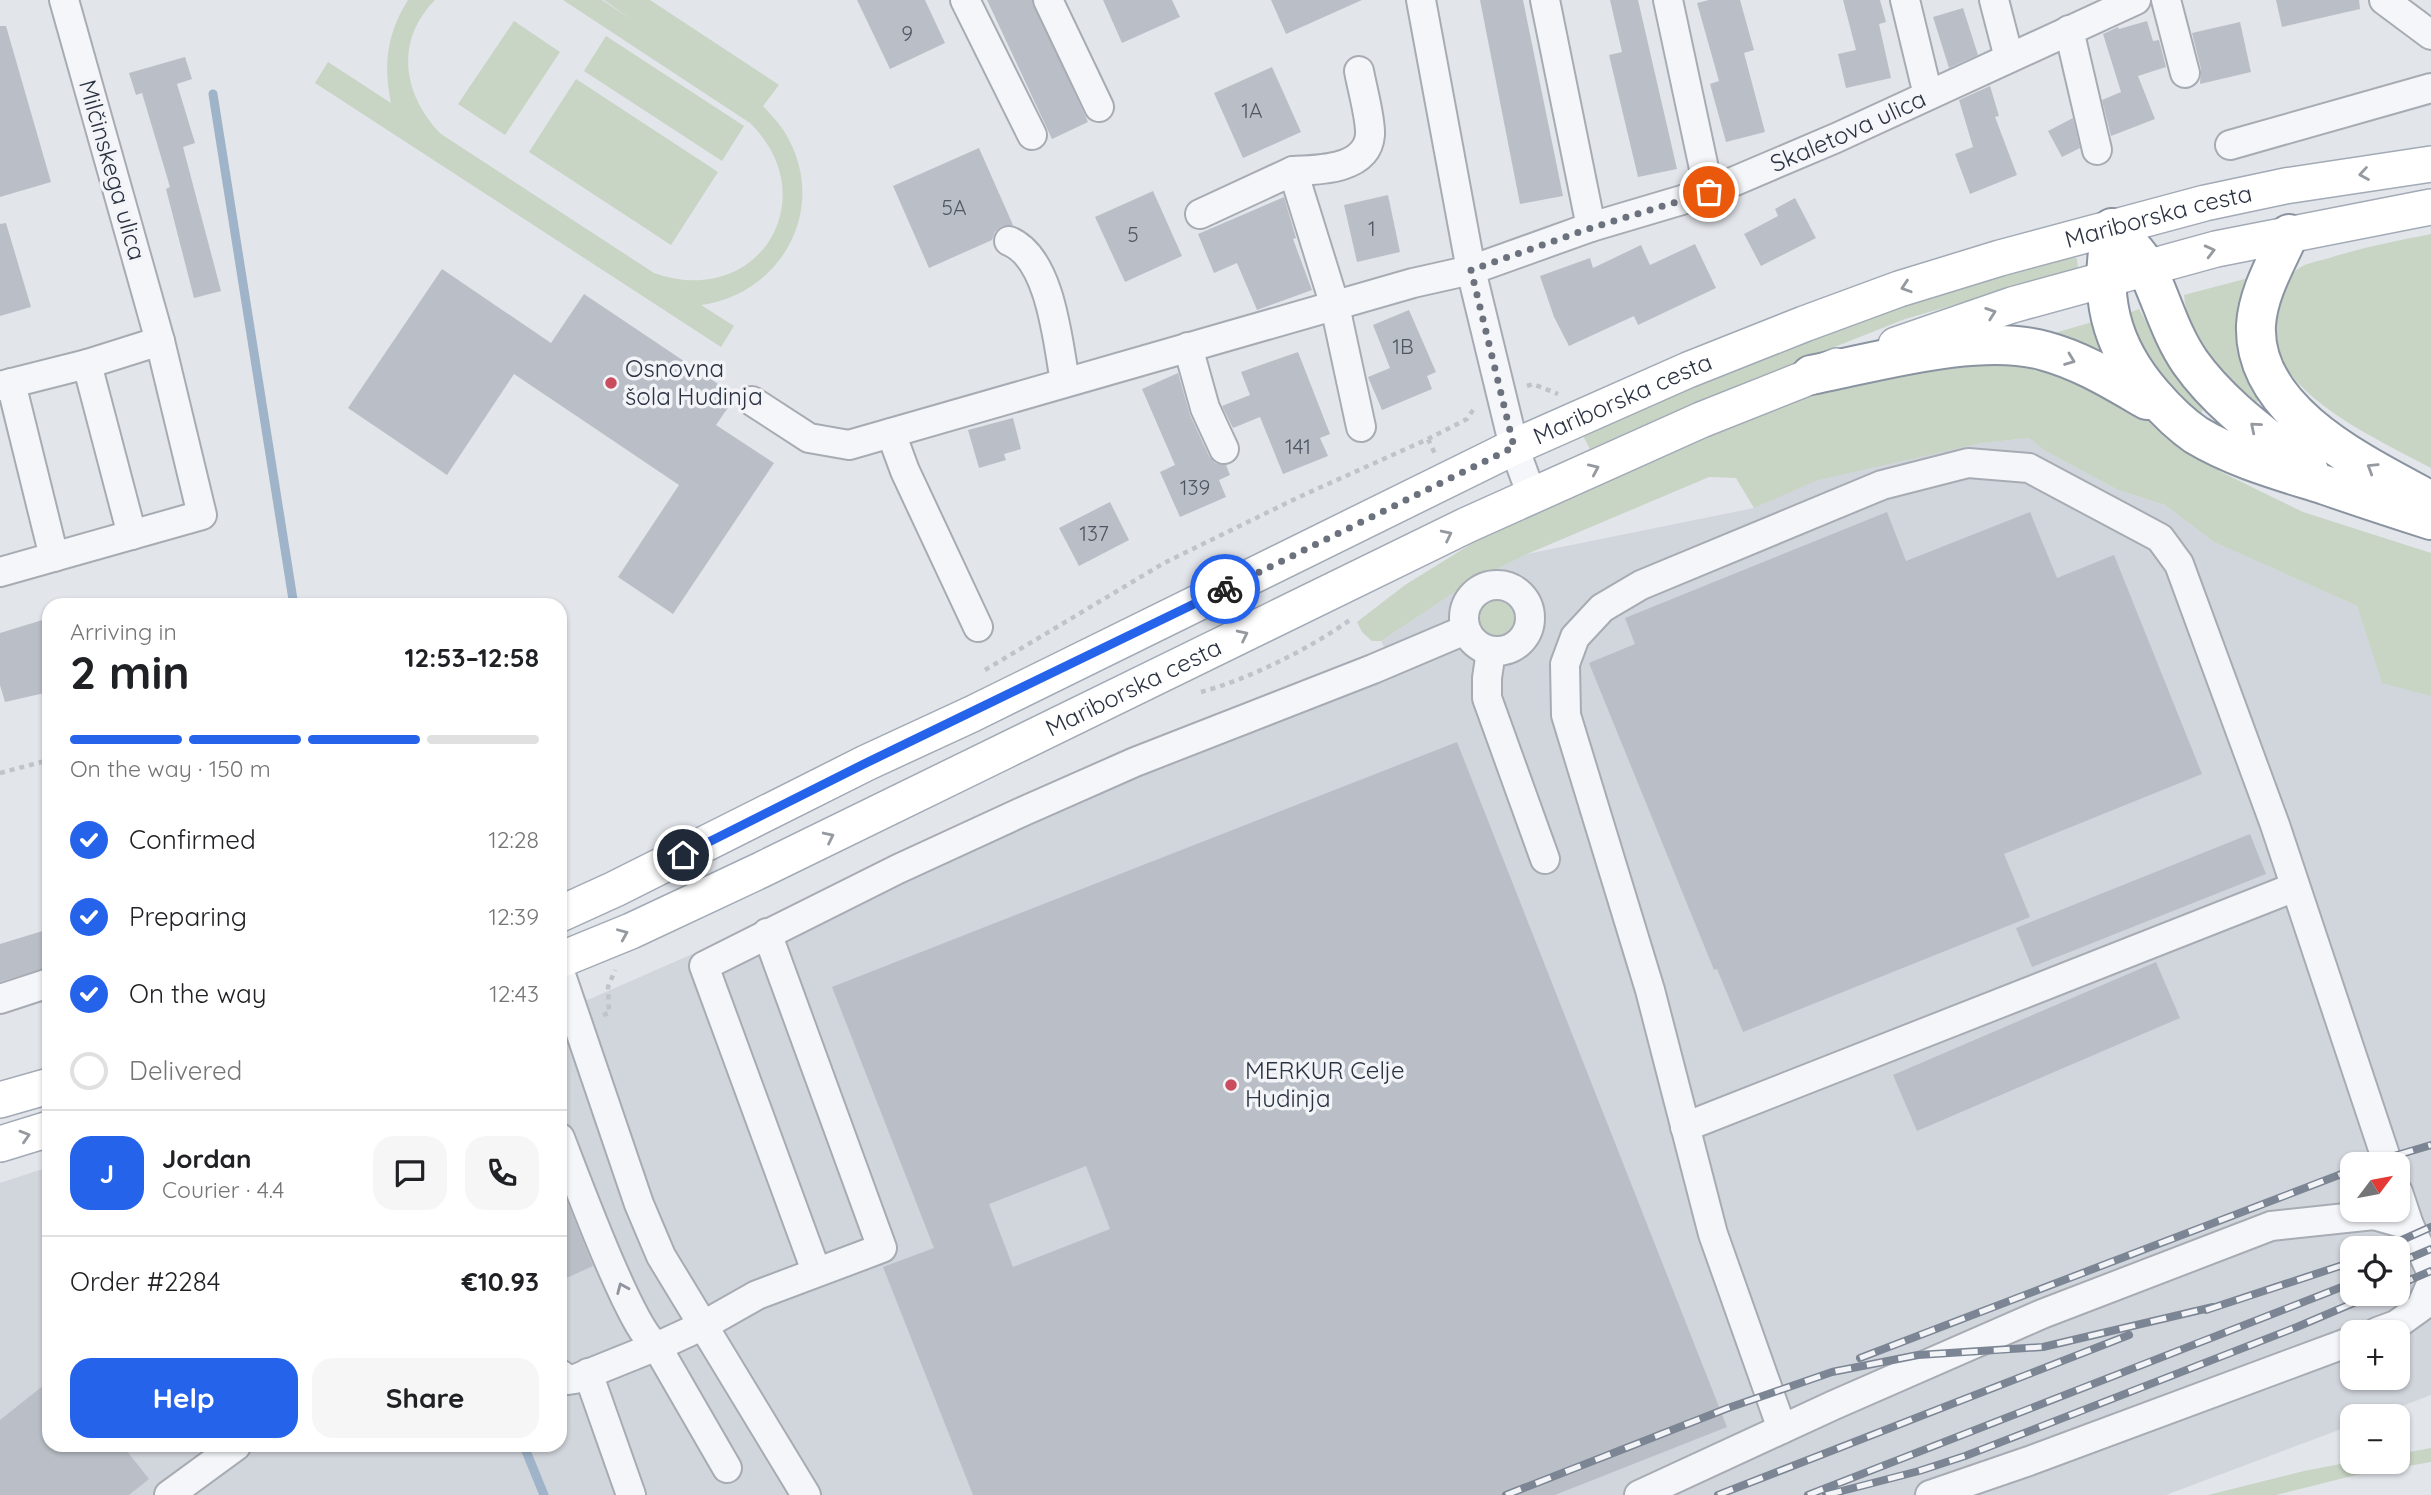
<!DOCTYPE html>
<meta charset="utf-8">
<style>
:root{--surface:#fff;--page:#f6f6f6;--text:#202124;--muted:#757577;--line:#e0e0e0;--accent:#2563eb}
body{margin:0;font-family:Quicksand,sans-serif;background:var(--page);color:var(--text);height:100vh;display:flex;flex-direction:column;font-size:26px;white-space:nowrap}
*{box-sizing:border-box;margin:0}
p{font-size:23px;color:var(--muted)}
.icon{flex:none;width:38px;height:38px;fill:none;stroke:currentColor;stroke-width:2;stroke-linecap:round;stroke-linejoin:round}
.map{position:relative;flex:1;overflow:hidden}
.drawer{position:absolute;left:42px;top:598px;width:525px;height:854px;display:flex;flex-direction:column;background:var(--surface);border-radius:21px;box-shadow:0 2px 5px #0004}
.drawer>*{flex:none}
.needle{width:46px;rotate:58deg}
.buttons{position:absolute;left:2340px;top:1152px;display:grid;gap:14px}
.buttons a{display:grid;place-items:center;width:70px;height:70px;border-radius:14px;background:var(--surface);box-shadow:0 2px 5px #0004;font-size:35px}
.pin{position:absolute;display:grid;place-items:center;width:60px;height:60px;color:#fff;margin:-30px;border:4px solid #fff;border-radius:50%;box-shadow:0 2px 7px #0007}
.courier{position:absolute;display:grid;place-items:center;width:70px;height:70px;margin:-35px;border:5px solid #2563eb;border-radius:50%;background:#fff;color:#222;box-shadow:0 2px 9px #0007}
.head em{font-style:normal;font-weight:700}
.head div{display:flex;flex-direction:column-reverse}
.head{display:flex;align-items:center;justify-content:space-between;height:119px;padding:0 28px}
h1{font-size:46px;font-weight:700;line-height:52px}
.bar{display:grid;grid-template-columns:repeat(4,1fr);gap:10px 7px;align-content:center;height:84px;padding:0 28px}
.bar i{height:9px;border-radius:5px;background:var(--line)}
.bar .selected{background:var(--accent)}
.bar p{grid-column:span 4}
.line{display:flex;align-items:center;gap:18px;padding:0 28px;border-top:2px solid var(--line)}
.line div{flex:1}
.round{display:grid;place-items:center;flex:none;width:74px;height:74px;border-radius:21px;background:var(--page)}
ol{padding:0 28px;list-style:none}
li{display:flex;align-items:center;gap:21px;height:77px}
li p{margin-inline-start:auto}
li .icon{padding:7px;border-radius:50%;background:var(--accent);color:#fff;stroke-width:4}
li:last-child{color:var(--muted)}
li i{width:38px;height:38px;border:4px solid var(--line);border-radius:50%}
.primary-button{display:flex;gap:14px;margin-top:auto;padding:14px 28px}
.primary-button a{flex:1;height:80px;border-radius:21px;background:var(--accent);color:#fff;font-size:28px;font-weight:700;line-height:80px;text-align:center}
.primary-button a+a{background:var(--page);color:var(--text)}
.map>svg:first-child{display:block}
</style>
<div class="map">
<svg width="2431" height="1495" viewBox="0 0 2431 1495">
<rect width="100%" height="100%" fill="#e2e5ea"/>
<path fill="#d1d5dc" fill-rule="evenodd" d="M2029 438 2044 450 2118 490 2165 505 2214 542 2357 606 2382 682 2431 696V1395L2376 1416H2352V1425L2166 1495H0V1183L49 1167V1446H560V1012L1386 651 1381 641 1464 586 1527 554 1754 508 1817 480 1891 462 1982 443ZM2352 1164H2398V1209H2352ZM2352 1248H2398V1293H2352ZM2352 1332H2398V1377H2352Z"/>
<path fill="#c8d4c4" d="M408 0H435C394 41 403 95 441 134L654 273C757 310 827 199 750 123L563 0H602L632 20 604 0H650L779 85 763 106C773 117 783 127 789 140 827 212 780 294 701 305L734 326 721 347 315 83 328 62 391 103C383 65 387 33 408 0Z
M514 21 560 52 505 135 458 104Z
M606 36 744 126 722 161 584 71Z
M576 79 718 172 671 245 529 152Z
M2431 234V468C2383 442 2290 401 2275 344 2272 335 2275 322 2276 312 2277 297 2286 275 2301 267 2308 263 2318 261 2326 259 2360 248 2396 241 2431 234Z
M2077 258 2078 269 1905 319 1704 399 1590 449 1582 434 1808 340 1901 306 2056 259Z
M2256 276 2265 391 2256 403C2223 377 2188 339 2184 295Z
M2139 309 2176 374 2203 406 2201 418 2155 372 2130 337 2129 313Z
M2096 321 2111 360 2034 339Z
M2003 351 2133 401 2221 472 2303 512 2431 553V696L2382 683 2357 606 2214 542 2165 505 2118 490 2044 450 2029 438 1982 443 1818 480 1754 508 1736 478 1709 477 1527 554 1464 586 1381 641H1372L1362 632 1357 622 1405 585 1476 541 1600 481 1802 396Z
M1476 619a19 19 0 1 1 38 0a19 19 0 1 1-38 0Z
M2431 1448V1462L2356 1475 2276 1495H2208L2304 1471 2356 1461H2398V1454Z"/>
<g fill="none" stroke-linecap="round" stroke-linejoin="round">
<path stroke="#9fb3c9" stroke-width="9" d="M213 94 294 606
M524 1446 544 1495"/>
</g>
<path fill="#babfc7" fill-rule="evenodd" d="M857 0H925L945 43 890 69Z
M987 0H1032L1088 122 1052 139Z
M1103 0H1172L1180 17 1122 43Z
M1271 0H1362L1286 34Z
M1480 0H1523L1563 196 1520 204Z
M1610 0H1638L1677 169 1638 177 1609 55 1622 52Z
M1709 0H1740L1754 50 1744 53 1765 132 1726 142 1710 84 1719 81 1697 3Z
M1843 0H1880L1886 22 1879 24 1891 78 1846 88 1838 54 1856 50Z
M2276 0H2359L2360 9 2282 27Z
M1963 8 1978 55 1949 68 1933 17Z
M2147 21 2153 41 2159 40 2166 67 2138 76 2155 119 2111 136 2102 100 2121 92 2103 34 2118 27 2119 29Z
M2240 22 2251 72 2200 84 2201 69 2192 33Z
M0 26H6L51 182 0 197Z
M185 57 192 79 177 84 195 143 183 147 221 291 194 298 166 189 170 187 142 93 136 95 129 73Z
M1272 67 1301 132 1243 158 1214 93Z
M1990 86 1999 116 1995 117 2017 175 1970 194 1955 154 1973 147 1959 100Z
M2073 118 2080 148 2062 157 2048 131Z
M979 148 1013 225 1001 227 995 232 992 240 929 268 893 186Z
M1153 191 1182 256 1125 282 1095 217Z
M1388 195 1400 252 1357 262 1344 205Z
M1284 197 1296 238 1293 239 1312 290 1257 310 1237 263 1214 273 1198 234Z
M1795 198 1816 238 1761 266 1744 234 1778 216 1775 209Z
M6 223 31 307 0 316V224Z
M1695 244 1716 288 1638 325 1634 316 1569 346 1554 317 1540 276 1590 258 1593 268 1641 245 1650 265Z
M442 269 551 343 584 294 736 396 716 425 774 463 673 614 618 577 679 485 514 374 447 475 348 408Z
M1409 310 1436 372 1427 376 1432 389 1382 410 1368 377 1390 368 1373 325Z
M1298 352 1330 434 1320 438 1328 456 1283 474 1260 417 1233 428 1222 406 1250 395 1241 372Z
M1178 373 1190 415 1209 456 1215 463 1226 465 1230 475 1219 480 1226 497 1180 517 1160 472 1175 465 1142 389Z
M1013 418 1021 449 1004 454 1006 460 979 468 968 430Z
M1110 502 1129 540 1079 566 1059 528Z
M1887 512 1906 561 2030 512 2057 578 2114 555 2202 774 2004 854 2030 917 1743 1032 1717 969 1714 970 1589 663 1635 644 1625 618Z
M49 618V692L5 702 0 685V633Z
M1457 742 1727 1427 1555 1495H973L883 1267 934 1248 832 987ZM1086 1166 1110 1229 1013 1267 989 1204Z
M2250 834 2266 874 2032 967 2016 928Z
M49 929V967L0 982V944Z
M2156 962 2180 1018 1917 1131 1893 1075Z
M560 1184 593 1266 560 1281Z
M49 1381V1446H123L149 1479 129 1495H0V1420Z"/>
<g fill="none" stroke-linecap="round" stroke-linejoin="round">
<g stroke="#a7acb4" stroke-width="32">
<g id="minor">
<path d="M965 0 1032 135"/>
<path d="M1048 0 1099 107"/>
<path d="M1421 0 1471 270 1514 447 1532 496"/>
<path d="M1545 0 1591 227"/>
<path d="M1668 0 1709 192"/>
<path d="M1905 0 1928 95"/>
<path d="M1994 0 2009 58"/>
<path d="M2166 0 2185 73"/>
<path d="M2384 0 2431 35"/>
<path d="M2069 30 2097 150"/>
<path d="M2230 145 2431 88"/>
<path d="M1293 171C1318 170 1367 170 1370 135 1371 119 1362 88 1359 71"/>
<path d="M1200 214 1293 171 1335 306 1361 427"/>
<path d="M1009 241C1051 258 1058 343 1065 382"/>
<path d="M1188 347 1205 408 1224 449"/>
<path d="M87 364 132 535"/>
<path d="M11 383 54 557"/>
<path d="M0 386 87 364 160 341"/>
<path id="s1" d="M752 401 809 438 849 445 1413 283 1471 270 1591 227 1709 192 1836 138 2136 0"/>
<path d="M891 433 905 471 978 627"/>
<path d="M0 572 202 515 160 341 64 0"/>
<circle cx="1497" cy="618" r="33"/>
<path d="M1491 651 1487 678V698L1545 859"/>
<path d="M560 972 639 1204 661 1256 806 1495"/>
<path d="M0 999 49 983"/>
<path d="M1685 1127 2295 887"/>
<path d="M560 1138C573 1171 633 1335 656 1345L727 1468"/>
<path d="M2398 1192 2409 1225"/>
<path d="M816 1271 704 966 898 869 1024 811 1135 762 1373 669 1465 630"/>
<path d="M2377 1332 2396 1325 2421 1307 2431 1284"/>
<path d="M588 1373 631 1495"/>
<path d="M560 1374 568 1380 575 1379 667 1342 704 1325 757 1295 882 1248 767 933"/>
<path d="M1782 1429 1713 1234 1650 990 1566 715 1565 664 1575 637 1602 608 1641 585 1882 485 1968 463 2029 468 2160 538 2179 564 2275 825 2388 1164"/>
<path d="M169 1495 236 1446"/>
<path d="M1639 1495 1834 1405 2042 1314 2271 1226 2374 1215 2409 1225 2431 1271V1278"/>
<path d="M1930 1495 2029 1461 2352 1341"/>
</g>
</g>
<g stroke="#a2aab6" stroke-width="38">
<g id="major">
<path d="M1896 345 2012 305 2216 249 2431 207"/>
<path id="s2" d="M560 914 615 889 866 763 972 714 1514 447 1688 370 1804 324 1899 289 2000 258 2205 203 2285 186 2431 164"/>
<path id="s3" d="M560 960 631 931 761 870 1467 525 1701 420 1837 366"/>
<path d="M0 1100 49 1086"/>
<path d="M0 1144 49 1129"/>
</g>
</g>
<g stroke="#8a93a0" stroke-width="42">
<path id="highway" d="M2112 228C2098 293 2109 345 2153 395 2166 410 2180 424 2196 435 2236 459 2281 471 2325 485 2360 497 2396 509 2431 520
M2112 228C2125 240 2139 253 2147 269 2162 300 2170 333 2190 362 2221 406 2268 438 2309 471
M2289 234C2276 263 2258 293 2256 325 2252 413 2365 465 2431 501
M1811 375C1877 362 1980 332 2045 351 2082 361 2114 381 2147 400"/>
</g>
<path stroke="#c0c3c9" stroke-width="4.5" stroke-dasharray="5 5" stroke-linecap="butt" d="M1527 386 1533 384 1558 394
M1428 439 1435 454
M985 670 1164 563 1299 497 1428 439 1467 419 1475 407
M1201 692C1249 679 1309 649 1350 620
M0 773 49 760
M603 1015 609 1013 608 987 615 970"/>
<use href="#minor" stroke="#f5f6f9" stroke-width="28"/>
<use href="#major" stroke="#fff" stroke-width="35"/>
<use href="#highway" stroke="#fff" stroke-width="38"/>
<g stroke="#7c8593" stroke-width="8">
<path id="rail" d="M2367 1164 2431 1145
M2384 1248 2431 1227
M2398 1263 2431 1249
M2398 1285 2431 1271
M2206 1310 2352 1262
M1860 1358 2352 1170
M1506 1495 1728 1408 1832 1372 1918 1355 2043 1347 2213 1307
M1718 1495 2129 1335
M1808 1495 2352 1283
M1826 1495 1919 1471 1965 1456 2297 1327 2377 1293"/>
</g>
<use href="#rail" stroke="#f2f4f8" stroke-width="5" stroke-dasharray="16" stroke-linecap="butt"/>
</g>
<defs><path id="oneway-chevron" d="M-2-3.5L2.5 0L-2 3.5" fill="none" stroke-width="1.6" stroke-linecap="round" stroke-linejoin="round" transform="scale(1.75)"/></defs>
<g stroke="#9599a0">
<use href="#oneway-chevron" transform="translate(2364 174) rotate(171)"/>
<use href="#oneway-chevron" transform="translate(2210 251) rotate(-14)"/>
<use href="#oneway-chevron" transform="translate(1906 287) rotate(162)"/>
<use href="#oneway-chevron" transform="translate(1991 313) rotate(-19)"/>
<use href="#oneway-chevron" transform="translate(2070 360) rotate(21)"/>
<use href="#oneway-chevron" transform="translate(2255 427) rotate(-140)"/>
<use href="#oneway-chevron" transform="translate(2372 468) rotate(-148)"/>
<use href="#oneway-chevron" transform="translate(1594 469) rotate(-24)"/>
<use href="#oneway-chevron" transform="translate(1447 535) rotate(-26)"/>
<use href="#oneway-chevron" transform="translate(1243 635) rotate(-26)"/>
<use href="#oneway-chevron" transform="translate(829 837) rotate(-26)"/>
<use href="#oneway-chevron" transform="translate(623 934) rotate(-23)"/>
<use href="#oneway-chevron" transform="translate(25 1136) rotate(-17)"/>
</g>
<use stroke="#90949e" href="#oneway-chevron" transform="translate(622 1288) rotate(-113)"/>
<g fill="none" stroke-linecap="round" stroke-linejoin="round">
<path stroke="#6b717d" stroke-width="7" stroke-dasharray="0 12.6" d="M1225 589 1514 447 1471 270 1591 228 1709 192"/>
<path stroke="#2563eb" stroke-width="9" d="M683 855 866 763 1225 589"/>
</g>
<g fill="#ca4c5f" stroke="#f2f4f8" stroke-width="2.5">
<circle cx="611" cy="383" r="7"/>
<circle cx="1231" cy="1085" r="7"/>
</g>
<g text-anchor="middle" stroke-width="7" stroke-linejoin="round" paint-order="stroke">
<g font-size="21" fill="#4f5663">
<text x="907" y="41">9</text>
<text x="1252" y="118">1A</text>
<text x="954" y="215">5A</text>
<text x="1372" y="236">1</text>
<text x="1133" y="242">5</text>
<text x="1403" y="354">1B</text>
<text x="1298" y="454">141</text>
<text x="1195" y="495">139</text>
<text x="1094" y="541">137</text>
</g>
<g font-size="24" fill="#2b3342" stroke="#f2f4f8">
<text dy="8" stroke="none"><textPath href="#s1" startOffset="1157">Skaletova ulica</textPath></text>
<text transform="translate(112 170) rotate(74)" y="8">Milčinskega ulica</text>
<text dy="8" stroke="none"><textPath href="#s2" startOffset="1748">Mariborska cesta</textPath></text>
<text dy="8" stroke="none"><textPath href="#s2" startOffset="1181">Mariborska cesta</textPath></text>
<text dy="8" stroke="none"><textPath href="#s3" startOffset="635">Mariborska cesta</textPath></text>
</g>
<g font-size="24" fill="#2b3342" stroke="#f2f4f8" text-anchor="start">
<text x="625" y="377">Osnovna<tspan x="625" dy="28">šola Hudinja</tspan></text>
<text x="1245" y="1079">MERKUR Celje<tspan x="1245" dy="28">Hudinja</tspan></text>
</g>
</g>
</svg>
<div class="buttons">
<a><svg class="needle" viewBox="-14 -14 28 28"><path d="M0-13l5 13h-10z" fill="#e53935"/><path d="M0 13l5-13h-10z" fill="#757577"/></svg></a>
<a><svg class="icon" aria-label="locate" viewBox="0 0 24 24"><circle cx="12" cy="12" r="6"/><path d="M12 2v4M12 18v4M2 12h4M18 12h4"/></svg></a>
<a>+</a>
<a>−</a>
</div>
<div class="pin" style="left:1709px;top:192px;background:#ea580c"><svg class="icon" aria-label="bag" viewBox="0 0 24 24"><path d="M5 8h14l-1 12H6zM9 8a3 3 0 0 1 6 0"/></svg></div>
<div class="pin" style="left:683px;top:855px;background:#1f2937"><svg class="icon" aria-label="home" viewBox="0 0 24 24"><path d="M3 11l9-7 9 7M6 9v11h12V9"/></svg></div>
<div class="courier" style="left:1225px;top:589px"><svg class="icon" aria-label="bike" viewBox="0 0 24 24"><circle cx="6" cy="16" r="4"/><circle cx="18" cy="16" r="4"/><path d="M6 16l4-8h5l3 8M10 8l3 8H6M13 5h3"/></svg></div>
<section class="drawer">
<div class="head"><div><h1>2 min</h1><p>Arriving in</p></div><em>12:53–12:58</em></div>
<div class="bar"><i class="selected"></i><i class="selected"></i><i class="selected"></i><i></i><p>On the way · 150 m</p></div>
<ol>
<li><svg class="icon" aria-label="check" viewBox="0 0 24 24"><path d="M5 12l5 5 9-10"/></svg>Confirmed<p>12:28</p></li>
<li><svg class="icon" aria-label="check" viewBox="0 0 24 24"><path d="M5 12l5 5 9-10"/></svg>Preparing<p>12:39</p></li>
<li><svg class="icon" aria-label="check" viewBox="0 0 24 24"><path d="M5 12l5 5 9-10"/></svg>On the way<p>12:43</p></li>
<li><i></i>Delivered</li>
</ol>
<div class="line" style="height:126px"><b class="round" style="background:var(--accent);color:#fff">J</b><div><b>Jordan</b><p>Courier · 4.4</p></div><a class="round"><svg class="icon" aria-label="chat" viewBox="0 0 24 24"><path d="M4 5h16v11H9l-5 4z"/></svg></a><a class="round"><svg class="icon" aria-label="phone" viewBox="0 0 24 24"><path d="M5 4h4l2 5-3 2q2 4 5 5l2-3 5 2v4C11 20 4 13 5 4z"/></svg></a></div>
<div class="line" style="height:91px"><div>Order #2284</div><b>€10.93</b></div>
<div class="primary-button"><a>Help</a><a>Share</a></div>
</section>
</div>
